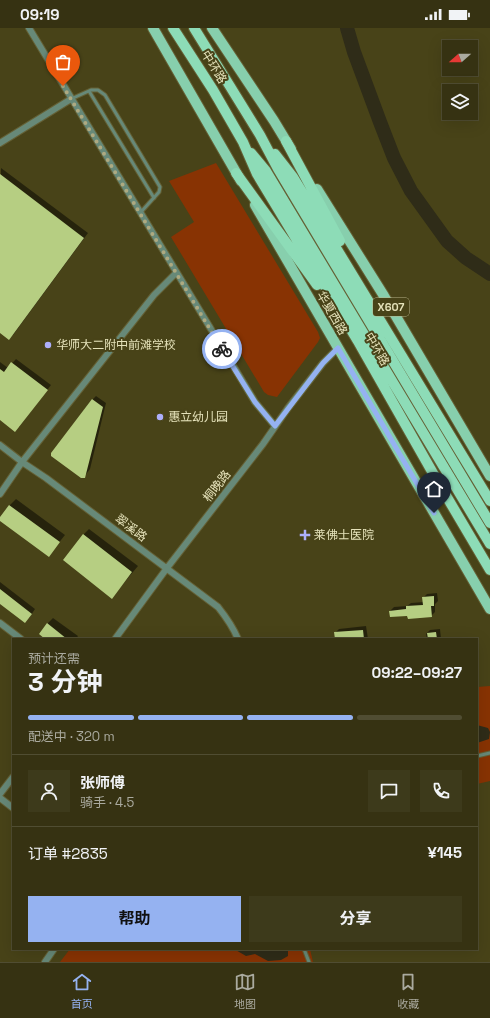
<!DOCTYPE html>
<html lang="zh">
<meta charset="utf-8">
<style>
:root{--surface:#363212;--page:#3d3a1b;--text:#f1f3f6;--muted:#aaaa9f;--line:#504d32;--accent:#95b2f1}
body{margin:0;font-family:"Space Grotesk","Noto Sans SC",sans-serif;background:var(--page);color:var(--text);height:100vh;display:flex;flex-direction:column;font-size:15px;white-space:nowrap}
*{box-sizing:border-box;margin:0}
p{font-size:13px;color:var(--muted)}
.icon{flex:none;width:22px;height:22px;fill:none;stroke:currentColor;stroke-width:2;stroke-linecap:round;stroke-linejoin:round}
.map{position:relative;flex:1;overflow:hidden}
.side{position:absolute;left:12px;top:610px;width:466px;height:312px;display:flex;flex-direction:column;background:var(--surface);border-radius:0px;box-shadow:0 4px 16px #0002,0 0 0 1px var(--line)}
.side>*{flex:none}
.needle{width:26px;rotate:249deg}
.fabs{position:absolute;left:442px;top:12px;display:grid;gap:8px}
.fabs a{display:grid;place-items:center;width:36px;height:36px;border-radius:0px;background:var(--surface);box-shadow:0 4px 16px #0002,0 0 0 1px var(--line);font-size:20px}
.pin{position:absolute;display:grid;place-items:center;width:34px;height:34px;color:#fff;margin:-41px -17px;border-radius:50% 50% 50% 0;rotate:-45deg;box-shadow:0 0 4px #0007}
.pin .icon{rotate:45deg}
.courier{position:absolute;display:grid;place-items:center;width:40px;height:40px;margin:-20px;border:3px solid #95b2f1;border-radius:50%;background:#fff;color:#222;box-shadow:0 1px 5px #0007}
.headline em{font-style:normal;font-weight:700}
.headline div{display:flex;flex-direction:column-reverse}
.headline{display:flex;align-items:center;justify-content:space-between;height:68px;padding:0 16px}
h1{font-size:26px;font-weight:700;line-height:30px}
.bar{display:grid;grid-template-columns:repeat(4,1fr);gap:6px 4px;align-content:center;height:48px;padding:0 16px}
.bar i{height:5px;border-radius:3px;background:var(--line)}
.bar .current{background:var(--accent)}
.bar p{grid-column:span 4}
.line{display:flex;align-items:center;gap:10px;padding:0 16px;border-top:1px solid var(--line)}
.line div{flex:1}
.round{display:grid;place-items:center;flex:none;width:42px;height:42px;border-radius:0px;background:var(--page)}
.primary-button{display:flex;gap:8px;margin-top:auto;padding:8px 16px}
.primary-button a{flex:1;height:46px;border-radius:0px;background:var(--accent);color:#111;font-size:16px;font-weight:700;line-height:46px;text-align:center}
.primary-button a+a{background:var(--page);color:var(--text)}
.status{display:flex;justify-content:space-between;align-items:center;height:28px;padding:0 20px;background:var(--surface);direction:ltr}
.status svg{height:11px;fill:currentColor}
.menu{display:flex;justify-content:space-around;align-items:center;height:56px;border-top:1px solid var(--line);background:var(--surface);font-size:11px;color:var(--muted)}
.menu a{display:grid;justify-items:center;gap:2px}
.menu .current{color:var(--accent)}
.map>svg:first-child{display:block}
</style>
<div class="status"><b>09:19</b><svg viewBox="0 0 49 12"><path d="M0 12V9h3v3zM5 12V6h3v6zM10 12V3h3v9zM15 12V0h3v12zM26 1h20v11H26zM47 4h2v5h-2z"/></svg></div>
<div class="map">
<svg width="490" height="934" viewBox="0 0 490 934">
<rect width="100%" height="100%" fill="#484318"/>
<path fill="#883303" d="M216 135 318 304 320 310 318 314 277 369 268 367 264 364 171 209 194 194 169 153Z
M490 658V753L477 756V659Z
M70 921H310L313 934H60Z"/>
<path fill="#2f2c18" d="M477 697 488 700 490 704 489 711 477 715Z
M234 921H288V928L281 932 268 933 255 926 246 928Z"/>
<path fill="#0007" d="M1 140 88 205 13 307 0 304Z
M16 331 51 357 19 399 0 391V334L8 340Z
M96 368 106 375 90 441 84 449 52 426 89 375Z
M16 471 65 507 49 527 0 492 10 477Z
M89 501 138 538 112 569 83 507Z
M0 554 35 581 29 590 0 575Z
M437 565 438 573 435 576V584L431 588 408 586 390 583 394 579 407 578 411 575 424 574 423 570 427 566Z
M53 590 78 608 76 611H47V596Z
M366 598 368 611H336L335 605 339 601Z
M440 601 441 611H427L426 606 430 602Z"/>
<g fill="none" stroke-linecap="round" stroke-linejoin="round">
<path stroke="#2f2c18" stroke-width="14" d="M347 0 354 24 380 94 394 130 411 163 447 213 466 230 490 246"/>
</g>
<path fill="#b6ce82" d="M0 146 84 210 9 312 0 305Z
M11 334 48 362 15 404 0 392V341L4 344Z
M92 371 103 379 86 446 85 450H81L51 428V425Z
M9 477 60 514 49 529 0 493V489Z
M83 506 132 544 112 571 63 532Z
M0 561 32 586 25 595 0 576Z
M434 568V578H431L432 589 408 591 407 588 390 589 389 583 406 581V578L423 577 422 569Z
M47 595 67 611H45L39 606Z
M363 602 364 611H335L334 604Z
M436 604 437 611H428L427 605Z"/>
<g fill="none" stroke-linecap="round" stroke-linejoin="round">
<g stroke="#646035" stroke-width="5">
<path id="service" d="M89 63 154 170
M71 71 91 62H98L105 67 160 159 159 164 141 184
M477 728 490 725
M304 921 309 934"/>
</g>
<g stroke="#646035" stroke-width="8">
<path id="minor" d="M29 0 255 374 275 398
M0 115 71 71
M0 417 22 434 46 450 218 579C226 589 233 599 238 611
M0 466 22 434 154 267 176 245
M0 595 21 611
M115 611 167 540 263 416 288 380 323 335 338 320
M0 766 13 749
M0 770 13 780
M45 934 54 921"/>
</g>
<g stroke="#646035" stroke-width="12">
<path id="primary" d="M153 0 241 153
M212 0 274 93 291 121
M317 161 384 268 490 448
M255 177 490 581"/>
</g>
<g stroke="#646035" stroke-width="12">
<path id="trunk" d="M173 0 213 62 243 114 257 146 359 315 438 454 490 542
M194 0 260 107 278 141 490 495
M286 113 340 213
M251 125 266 143 490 516
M275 126 293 149 490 473
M236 145 317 257"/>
</g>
<use href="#service" stroke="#678978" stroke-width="3"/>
<use href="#minor" stroke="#678978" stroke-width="6"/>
<use href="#primary" stroke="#87cfad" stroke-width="10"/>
<use href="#trunk" stroke="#8ddcb7" stroke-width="10"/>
</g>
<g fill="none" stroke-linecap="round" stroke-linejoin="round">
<path stroke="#aeaa81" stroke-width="4" stroke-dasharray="0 7.2" d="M63 58 222 321"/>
<path stroke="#95b2f1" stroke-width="5" d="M222 321 255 374 275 398 323 335 338 320 434 485"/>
</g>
<g fill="#adaffb" stroke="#484318" stroke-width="1.5">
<circle cx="48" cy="317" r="4"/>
<circle cx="160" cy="389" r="4"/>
<path d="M303 501h4v4h4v4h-4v4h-4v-4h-4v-4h4z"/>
</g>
<g text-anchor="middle" stroke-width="4" stroke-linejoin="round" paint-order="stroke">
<rect fill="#484318" stroke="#b6b289" stroke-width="1" x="373" y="270" width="36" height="18" rx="3"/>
<g font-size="11" font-weight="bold" fill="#e5e2ba">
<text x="391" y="283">X607</text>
</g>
<g font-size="12" fill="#e5e2ba" stroke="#484318">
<text transform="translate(214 39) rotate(58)" y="4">中环路</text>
<text transform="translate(332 285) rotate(60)" y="4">华夏西路</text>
<text transform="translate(377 321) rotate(60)" y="4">中环路</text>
<text transform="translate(217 458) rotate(-52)" y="4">桐晚路</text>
<text transform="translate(131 500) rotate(37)" y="4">翠溪路</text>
</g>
<g font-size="12" fill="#e5e2ba" stroke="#484318" text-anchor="start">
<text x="56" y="321">华师大二附中前滩学校</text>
<text x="168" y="393">惠立幼儿园</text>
<text x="314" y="511">莱佛士医院</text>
</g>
</g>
</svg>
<div class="fabs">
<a><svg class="needle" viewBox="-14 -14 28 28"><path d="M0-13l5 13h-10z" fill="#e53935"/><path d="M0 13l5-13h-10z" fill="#aaaa9f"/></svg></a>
<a><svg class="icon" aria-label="layers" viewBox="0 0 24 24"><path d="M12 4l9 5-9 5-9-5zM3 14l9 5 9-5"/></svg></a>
</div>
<div class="pin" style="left:63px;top:58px;background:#ea580c"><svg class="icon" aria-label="bag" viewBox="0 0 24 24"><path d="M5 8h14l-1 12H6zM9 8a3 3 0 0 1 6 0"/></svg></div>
<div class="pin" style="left:434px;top:485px;background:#1f2937"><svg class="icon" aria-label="home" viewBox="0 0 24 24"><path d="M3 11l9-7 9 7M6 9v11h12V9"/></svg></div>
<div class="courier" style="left:222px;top:321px"><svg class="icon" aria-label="bike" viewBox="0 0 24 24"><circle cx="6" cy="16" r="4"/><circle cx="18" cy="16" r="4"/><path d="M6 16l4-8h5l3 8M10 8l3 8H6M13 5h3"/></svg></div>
<section class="side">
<div class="headline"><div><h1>3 分钟</h1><p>预计还需</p></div><em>09:22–09:27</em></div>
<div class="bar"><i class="current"></i><i class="current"></i><i class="current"></i><i></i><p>配送中 · 320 m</p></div>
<div class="line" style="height:72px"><a class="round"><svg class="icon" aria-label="person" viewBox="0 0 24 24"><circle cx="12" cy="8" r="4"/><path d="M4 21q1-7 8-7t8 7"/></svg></a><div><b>张师傅</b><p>骑手 · 4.5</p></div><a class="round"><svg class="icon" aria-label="chat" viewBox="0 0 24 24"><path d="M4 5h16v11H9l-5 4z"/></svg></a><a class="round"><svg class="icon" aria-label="phone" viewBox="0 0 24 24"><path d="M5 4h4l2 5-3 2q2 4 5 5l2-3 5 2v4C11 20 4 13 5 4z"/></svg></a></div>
<div class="line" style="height:52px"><div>订单 #2835</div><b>¥145</b></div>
<div class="primary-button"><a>帮助</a><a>分享</a></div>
</section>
</div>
<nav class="menu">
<a class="current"><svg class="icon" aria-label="home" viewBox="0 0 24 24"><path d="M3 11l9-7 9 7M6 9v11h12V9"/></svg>首页</a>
<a><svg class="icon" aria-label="map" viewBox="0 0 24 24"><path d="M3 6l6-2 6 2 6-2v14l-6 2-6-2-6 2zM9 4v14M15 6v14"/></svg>地图</a>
<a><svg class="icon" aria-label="saved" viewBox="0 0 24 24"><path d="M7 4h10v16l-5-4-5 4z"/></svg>收藏</a>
</nav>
